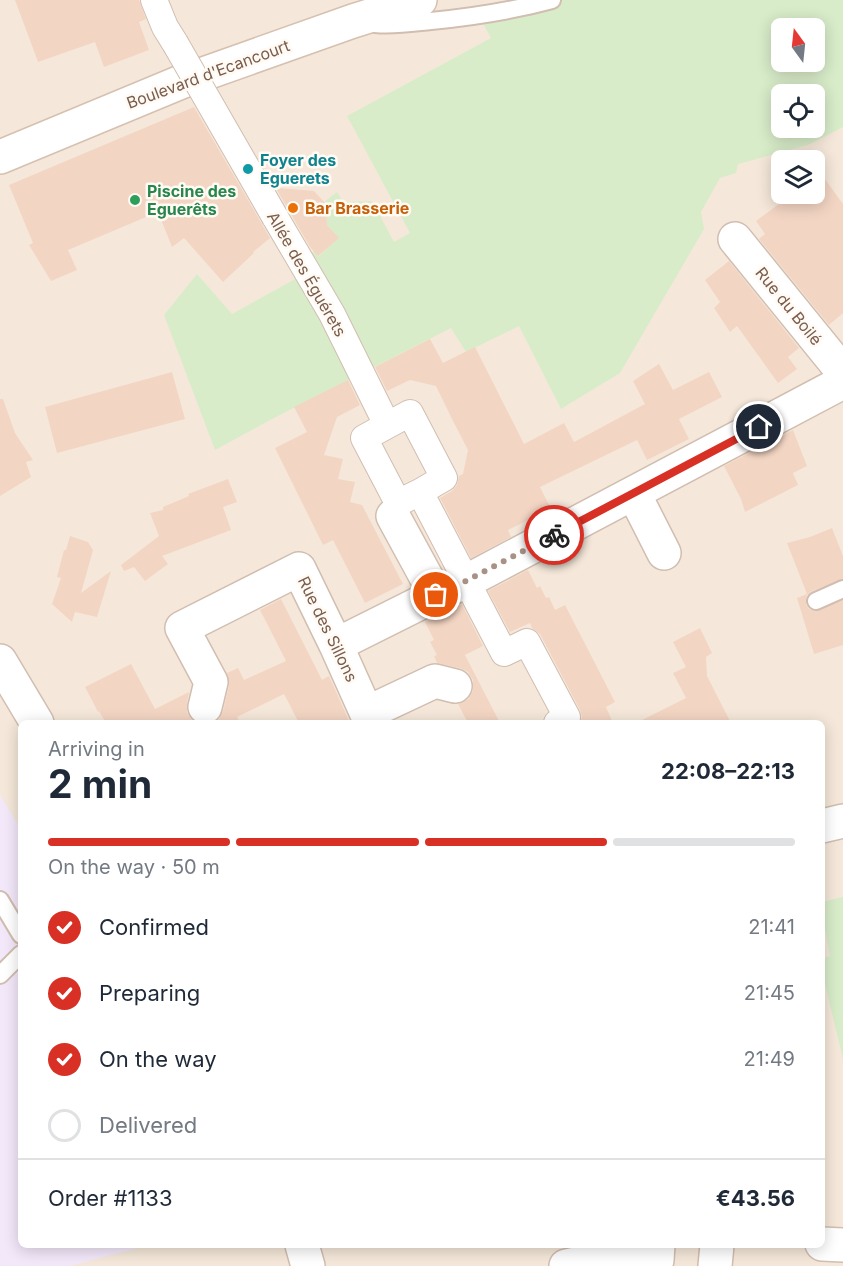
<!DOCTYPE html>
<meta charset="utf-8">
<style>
:root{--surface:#fff;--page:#f2f2f3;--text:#1f2937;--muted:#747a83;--line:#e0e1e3;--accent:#d93025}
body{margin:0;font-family:Inter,sans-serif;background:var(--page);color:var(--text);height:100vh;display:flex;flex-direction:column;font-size:22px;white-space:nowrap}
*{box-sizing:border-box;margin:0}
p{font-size:20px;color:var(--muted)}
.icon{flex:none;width:33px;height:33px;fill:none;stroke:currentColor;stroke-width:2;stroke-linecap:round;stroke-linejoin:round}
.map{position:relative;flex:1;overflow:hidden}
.drawer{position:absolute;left:18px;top:720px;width:807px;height:528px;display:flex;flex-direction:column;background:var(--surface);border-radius:9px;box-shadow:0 3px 15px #0003}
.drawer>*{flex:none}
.needle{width:39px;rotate:345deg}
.fabs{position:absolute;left:771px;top:18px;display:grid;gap:12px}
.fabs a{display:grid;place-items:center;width:54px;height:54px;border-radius:9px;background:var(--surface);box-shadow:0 3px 15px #0003;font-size:30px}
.pin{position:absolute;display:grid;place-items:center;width:51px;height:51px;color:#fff;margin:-26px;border:3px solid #fff;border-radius:50%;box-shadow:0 2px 6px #0007}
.courier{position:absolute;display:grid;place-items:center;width:60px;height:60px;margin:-30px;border:4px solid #d93025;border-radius:50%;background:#fff;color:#222;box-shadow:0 2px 8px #0007}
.headline em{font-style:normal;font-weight:700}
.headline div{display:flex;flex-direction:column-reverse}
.headline{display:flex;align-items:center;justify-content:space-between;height:102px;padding:0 30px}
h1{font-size:39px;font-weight:700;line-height:45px}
.bar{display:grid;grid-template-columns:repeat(4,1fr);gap:9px 6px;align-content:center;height:72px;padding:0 30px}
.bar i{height:8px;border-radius:4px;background:var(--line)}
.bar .selected{background:var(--accent)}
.bar p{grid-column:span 4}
.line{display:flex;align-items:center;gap:15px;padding:0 30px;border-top:2px solid var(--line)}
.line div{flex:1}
ol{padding:0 30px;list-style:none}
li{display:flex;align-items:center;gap:18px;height:66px}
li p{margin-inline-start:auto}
li .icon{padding:6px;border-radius:50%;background:var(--accent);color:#fff;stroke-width:4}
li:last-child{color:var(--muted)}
li i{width:33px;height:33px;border:3px solid var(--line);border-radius:50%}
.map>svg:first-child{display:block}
</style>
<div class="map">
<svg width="843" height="1266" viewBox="0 0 843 1266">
<rect width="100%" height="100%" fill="#fdf6ec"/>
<path fill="#f5e8da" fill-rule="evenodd" d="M0 0H843V1266H0ZM782 28H814V62H782ZM782 94H814V128H782ZM782 160H814V194H782ZM21 723H822V1245H21Z"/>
<path fill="#f3e8fa" d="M0 795 21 830V1245H137L138 1248 69 1266H0Z"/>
<path fill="#d8ecc9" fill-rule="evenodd" d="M528 0H843V127L808 145 738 164 736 173 720 178 701 212 704 229 620 373 561 409 519 326 466 352 451 328 274 418 215 450 164 315 197 274 232 314 297 278 311 254 314 251 319 256 338 238 327 225V204L324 202 337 192 343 202 372 201 394 242 410 233 347 116 491 38 479 16ZM782 28H814V62H782ZM782 94H814V128H782Z
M843 897V1059L822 972V959L830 956 822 912V902Z"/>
<path fill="#f3d5c3" d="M15 0H139L146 19 139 22 149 50 104 67 95 42 38 62Z
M194 107 270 238 253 252 254 253 223 282 184 238 172 247 158 212 68 250 77 270 51 281 29 245 33 243 9 185Z
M255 152 278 188 314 191 326 204 327 225 339 238 318 256 310 247Z
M814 164 843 204V313L829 325 759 239 765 234 756 221 783 201 814 194Z
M729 261 799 348 788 357 797 369 778 383 737 326 730 332 714 308 720 302 705 280Z
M430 339 443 363 475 347 524 444 564 423 574 442 645 404 633 381 659 364 673 390 709 372 722 397 679 419 689 439 647 460 637 440 540 487 551 509 508 530 511 537 471 558 440 498 452 491 457 485 459 476 463 474 468 450 452 419 436 386 410 380 387 391 375 367Z
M172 372 185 419 57 453 45 407Z
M348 380 360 405 337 417 324 455 343 459 338 479 355 482 350 502 362 505 403 584 365 603 333 540 323 545 275 448 307 432 294 407Z
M0 399H3L15 433 33 460 26 462 31 477 0 496Z
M793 430 807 466 793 473 798 485 745 512 741 499 724 466Z
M228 479 237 502 223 507 231 530 162 556 168 564 145 581 134 567 124 571 121 565 159 536 150 513 163 510V507L189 496 188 494Z
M832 528 843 556V579L812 591 807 595 806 600V605L809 609 815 611 843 600V645L814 654 797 598 807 594 787 543 810 537Z
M70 536 88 542 93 550 81 593 111 571 97 617 75 612 72 622 52 604 61 578 57 577 64 550H66Z
M528 570 537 588 540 586 546 598 549 597 555 610 565 605 615 702 606 707 613 723H580L582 717 580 710 540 634 532 628 530 623 510 632 488 591Z
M281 599 322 680 329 676 350 723H299L284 694 237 717 240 723H214L219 719 223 711 229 686 227 673 238 668 244 680 286 661 260 610Z
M462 604 483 646 465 655 500 723H468L458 704 469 699 473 690V680L468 672 460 668 437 663 434 656 437 655 430 642 434 640 425 622Z
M700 628 712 653 706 657 707 676 731 723H636L686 698 673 673 686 667 673 642Z
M131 664 155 709 189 692 187 703V712L192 720 196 723H106L99 711 98 712 85 687Z"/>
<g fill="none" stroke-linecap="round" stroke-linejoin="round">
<g stroke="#d1beb0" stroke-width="20">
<path id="service" d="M375 24C394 26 412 23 431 21 472 17 512 11 552 0
M816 601 843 589
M0 900 21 935
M0 975 21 954"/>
</g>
<g stroke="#d1beb0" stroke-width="28">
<path id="pedestrian" d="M154 0 165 27 175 43
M275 217 332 314 387 425
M420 492 444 478 410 413 364 438 398 503 420 492 504 653 527 642 567 717 557 723"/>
</g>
<g stroke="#d1beb0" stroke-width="36">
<path id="minor" d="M735 239 843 372
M634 494 664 553
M393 516 436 595
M336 645 436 595 467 581 843 382
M0 661 37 723
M205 707 211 682 182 628 299 569 336 645 371 723
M367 713 435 681 455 686
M822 826 843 821
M822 1244 843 1245
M302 1245 308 1266
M566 1266 607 1257 657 1260 658 1245
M715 1266 717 1245"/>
</g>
<g stroke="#d6c0b0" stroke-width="36">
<path id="secondary" d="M0 157 181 82 353 21 420 0"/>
</g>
<use href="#service" stroke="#fff" stroke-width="16"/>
<use href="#pedestrian" stroke="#fff" stroke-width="26"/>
<use href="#minor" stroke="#fff" stroke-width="33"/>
<use href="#secondary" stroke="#fff" stroke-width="33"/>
<g stroke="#d1beb0" stroke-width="28" stroke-linecap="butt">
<path id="pedestrian-bridge" d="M175 43 275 217"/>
</g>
<use href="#pedestrian-bridge" stroke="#fff" stroke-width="26"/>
</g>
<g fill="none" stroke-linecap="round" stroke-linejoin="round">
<path stroke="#a89285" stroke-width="6" stroke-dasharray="0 10.8" d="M436 595 466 581 554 535"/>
<path stroke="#d93025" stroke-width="8" d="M554 535 759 427"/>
</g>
<circle fill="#0f9aa8" stroke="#fffaf3" stroke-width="2" cx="248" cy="169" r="6"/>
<circle fill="#2e9e5b" stroke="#fffaf3" stroke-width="2" cx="135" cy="200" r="6"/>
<circle fill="#e8710a" stroke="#fffaf3" stroke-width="2" cx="293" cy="208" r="6"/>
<g text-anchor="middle" stroke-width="5" stroke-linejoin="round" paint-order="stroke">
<g font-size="16" fill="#7a5c4d" stroke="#fffaf3">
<text transform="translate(208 74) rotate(-20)" y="6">Boulevard d'Ecancourt</text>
<text transform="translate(307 274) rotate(60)" y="6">Allée des Éguérets</text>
<text transform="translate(789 306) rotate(51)" y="6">Rue du Boilé</text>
<text transform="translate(328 629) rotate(64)" y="6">Rue des Sillons</text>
</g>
<g font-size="16" font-weight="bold" fill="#0d838f" stroke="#fffaf3" text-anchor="start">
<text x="260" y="166">Foyer des<tspan x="260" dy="18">Eguerets</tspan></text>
</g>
<g font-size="16" font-weight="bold" fill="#27864d" stroke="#fffaf3" text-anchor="start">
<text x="147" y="197">Piscine des<tspan x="147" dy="18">Eguerêts</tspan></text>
</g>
<g font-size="16" font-weight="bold" fill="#c56008" stroke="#fffaf3" text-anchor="start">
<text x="305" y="214">Bar Brasserie</text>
</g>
</g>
</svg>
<div class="fabs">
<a><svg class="needle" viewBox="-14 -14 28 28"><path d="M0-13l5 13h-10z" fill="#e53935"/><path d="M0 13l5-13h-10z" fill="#747a83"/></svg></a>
<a><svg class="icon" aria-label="locate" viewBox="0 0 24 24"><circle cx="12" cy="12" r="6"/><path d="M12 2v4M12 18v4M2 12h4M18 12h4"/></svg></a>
<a><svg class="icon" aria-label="layers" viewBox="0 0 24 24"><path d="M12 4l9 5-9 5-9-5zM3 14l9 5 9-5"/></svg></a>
</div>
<div class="pin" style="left:436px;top:595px;background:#ea580c"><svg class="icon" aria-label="bag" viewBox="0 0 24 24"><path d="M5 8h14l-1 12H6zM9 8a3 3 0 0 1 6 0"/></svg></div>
<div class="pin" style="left:759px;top:427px;background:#1f2937"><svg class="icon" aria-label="home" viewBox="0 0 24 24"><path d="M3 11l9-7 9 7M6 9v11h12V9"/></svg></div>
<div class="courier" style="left:554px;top:535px"><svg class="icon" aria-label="bike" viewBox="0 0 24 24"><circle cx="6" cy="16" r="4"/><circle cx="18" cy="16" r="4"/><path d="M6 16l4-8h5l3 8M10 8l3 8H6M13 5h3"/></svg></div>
<section class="drawer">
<div class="headline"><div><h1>2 min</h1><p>Arriving in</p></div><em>22:08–22:13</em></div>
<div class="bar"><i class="selected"></i><i class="selected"></i><i class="selected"></i><i></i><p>On the way · 50 m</p></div>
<ol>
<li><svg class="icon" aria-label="check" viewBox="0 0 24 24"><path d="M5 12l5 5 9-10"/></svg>Confirmed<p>21:41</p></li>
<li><svg class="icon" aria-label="check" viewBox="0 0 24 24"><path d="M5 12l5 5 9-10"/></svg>Preparing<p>21:45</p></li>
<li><svg class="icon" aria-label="check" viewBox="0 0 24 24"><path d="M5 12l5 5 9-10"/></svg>On the way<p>21:49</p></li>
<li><i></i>Delivered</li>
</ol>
<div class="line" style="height:78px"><div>Order #1133</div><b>€43.56</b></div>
</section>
</div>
